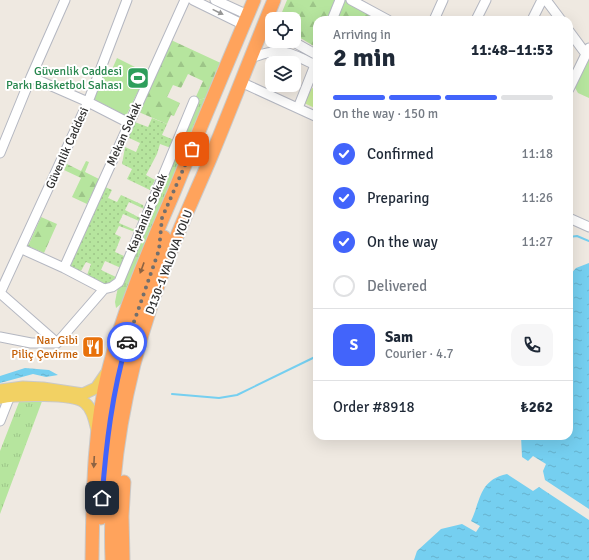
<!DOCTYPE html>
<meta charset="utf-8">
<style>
:root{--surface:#fff;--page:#f6f6f7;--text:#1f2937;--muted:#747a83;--line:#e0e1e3;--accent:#4264fb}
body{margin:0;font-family:Signika,sans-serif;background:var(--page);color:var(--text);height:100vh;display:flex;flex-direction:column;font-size:15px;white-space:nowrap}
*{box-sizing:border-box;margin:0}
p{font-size:13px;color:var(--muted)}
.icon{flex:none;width:22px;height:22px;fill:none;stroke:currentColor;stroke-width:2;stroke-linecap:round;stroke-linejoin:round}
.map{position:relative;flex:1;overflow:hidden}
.sheet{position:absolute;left:313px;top:16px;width:260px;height:424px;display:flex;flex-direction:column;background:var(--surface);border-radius:12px;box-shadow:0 4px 16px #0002}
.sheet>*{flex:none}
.tools{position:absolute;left:265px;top:12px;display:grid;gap:8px}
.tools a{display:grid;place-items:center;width:36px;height:36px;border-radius:8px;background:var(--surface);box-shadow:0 4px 16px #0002;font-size:20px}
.pin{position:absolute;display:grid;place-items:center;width:34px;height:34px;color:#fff;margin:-17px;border-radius:8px;box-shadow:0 2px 6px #0006}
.courier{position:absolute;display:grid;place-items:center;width:40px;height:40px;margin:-20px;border:3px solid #4264fb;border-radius:50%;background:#fff;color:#222;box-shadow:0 1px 5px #0007}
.headline em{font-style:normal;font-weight:800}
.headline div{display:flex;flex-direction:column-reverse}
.headline{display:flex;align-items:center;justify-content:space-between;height:68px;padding:0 20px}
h1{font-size:26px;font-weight:800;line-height:30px}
.bar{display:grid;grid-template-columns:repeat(4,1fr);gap:6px 4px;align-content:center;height:48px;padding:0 20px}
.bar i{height:5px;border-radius:3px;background:var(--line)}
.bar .current{background:var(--accent)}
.bar p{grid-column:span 4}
.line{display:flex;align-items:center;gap:10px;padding:0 20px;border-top:1px solid var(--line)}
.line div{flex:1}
.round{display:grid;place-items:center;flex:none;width:42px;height:42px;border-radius:12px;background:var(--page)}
ol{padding:0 20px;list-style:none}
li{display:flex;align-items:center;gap:12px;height:44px}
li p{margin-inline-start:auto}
li .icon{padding:4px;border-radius:50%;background:var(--accent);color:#fff;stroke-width:4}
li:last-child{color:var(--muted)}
li i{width:22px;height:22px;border:2px solid var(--line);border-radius:50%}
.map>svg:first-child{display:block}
</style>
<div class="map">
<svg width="589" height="560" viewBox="0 0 589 560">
<defs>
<pattern id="grass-tufts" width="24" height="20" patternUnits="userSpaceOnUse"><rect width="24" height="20" fill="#b6e59e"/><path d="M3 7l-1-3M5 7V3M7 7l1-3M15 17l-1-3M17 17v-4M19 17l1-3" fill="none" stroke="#9dc588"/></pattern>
<pattern id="forest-firs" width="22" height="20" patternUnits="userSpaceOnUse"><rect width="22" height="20" fill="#b6e59e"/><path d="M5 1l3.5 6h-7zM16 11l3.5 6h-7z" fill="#9dc588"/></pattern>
<pattern id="garden-dots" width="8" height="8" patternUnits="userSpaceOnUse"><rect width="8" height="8" fill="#b6e59e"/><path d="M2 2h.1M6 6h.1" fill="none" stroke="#9dc588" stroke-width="1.8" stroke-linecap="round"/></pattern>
<pattern id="water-ripples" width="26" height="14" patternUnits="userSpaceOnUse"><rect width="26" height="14" fill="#75cff0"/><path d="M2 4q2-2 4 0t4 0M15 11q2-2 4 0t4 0" fill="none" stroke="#66b2ce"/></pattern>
</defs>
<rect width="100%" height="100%" fill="#efe9e1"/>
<path fill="url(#grass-tufts)" d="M210 97 122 303 116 308 115 302 119 282 194 101Z
M44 396 0 514V451L21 397Z"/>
<path fill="url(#forest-firs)" d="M287 0H347L384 20H317V48L294 34V19H281L280 17Z
M171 40 225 65 210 97 194 101 203 81 188 74 181 88 173 85 167 97 180 103 174 116 171 115 167 124 141 113 137 110Z
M86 161 89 162 85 172 99 179 87 204 72 197 81 178 64 170 67 164 81 171Z
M41 217 57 224 44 253 28 246Z"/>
<path fill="#b6e59e" d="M589 56V98L578 93 574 86Z
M117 58 147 73 126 116 94 99 105 72 110 74Z"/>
<path fill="url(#garden-dots)" d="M152 118 167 124 162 135 174 140 171 148 160 144 157 154 146 175 155 180 150 190 127 179 132 169 122 164 125 147 136 152 140 143 125 136 132 121 148 127Z
M103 186 112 190 108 198 117 202 121 195 143 205 144 209 129 202 125 210 140 218 139 221 123 214 119 223 135 230V232L119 226 115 234 121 237 115 252 124 256 121 268 105 261 101 270 116 277 109 284H105L87 275 91 264 86 262 81 271 67 266Z"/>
<path fill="#c9ec9a" d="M136 68 147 73 139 89 128 83Z
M312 88 317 90V109L304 103Z"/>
<path fill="url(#water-ripples)" d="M589 263V509L545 480 543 471 546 464 533 456 528 461 522 457 521 436H569V276L576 268Z
M25 368 49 370 58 375 46 377 33 374 0 383V376Z
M507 474 533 491 539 487 589 520V560H414L417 551 441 529 462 524 476 532 480 526 471 521C481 500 479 480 507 474Z"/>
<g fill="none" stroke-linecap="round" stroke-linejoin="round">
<path stroke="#75cff0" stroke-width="2" d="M569 237 577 236 589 241
M172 394 219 398 237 395 317 356"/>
<g stroke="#b4b7c1" stroke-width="11">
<path id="minor" d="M193 0 244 25
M215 0 248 15
M351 0 388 20
M546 0 561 20
M332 20 340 0
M434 20 443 0
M476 20 486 0
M532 20 542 0
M569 31 586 54
M292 41 317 55
M257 56C282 46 295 55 317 66
M31 77 88 102 129 123
M245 84 317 117
M569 89 589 48
M298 108 317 60
M0 153 31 77 65 0
M569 218 589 227
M22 249 64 268 104 289 112 287 119 282 194 101
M64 268 185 0
M0 293 88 102 127 0
M0 293 57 343
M0 337 31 343H57
M57 343 104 289
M0 421 11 393"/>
</g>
<g stroke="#c9c9c9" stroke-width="13">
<path id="major" d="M0 390 23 387 43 388 83 394 96 388 107 372
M0 398C15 395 74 393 85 403 93 409 95 422 97 431"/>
</g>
<g stroke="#c9c9c9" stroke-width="15">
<path id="highway" d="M101 518C103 484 104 449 110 415 121 354 141 294 164 237
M92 560C93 495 93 431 109 368 124 307 149 250 174 192 200 128 227 64 254 0
M112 560C108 463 129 364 162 274 176 235 194 197 210 159 232 106 252 53 274 0
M123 560 122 516 124 482"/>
</g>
<use href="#minor" stroke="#fff" stroke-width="9"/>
<use href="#major" stroke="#f2d163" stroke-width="11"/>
<use href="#highway" stroke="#ffa35c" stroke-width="13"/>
</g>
<defs><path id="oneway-solid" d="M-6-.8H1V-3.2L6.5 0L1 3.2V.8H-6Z"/></defs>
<use fill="#969696" href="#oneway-solid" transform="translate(218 12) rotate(26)"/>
<g fill="#8c6343">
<use href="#oneway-solid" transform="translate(142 268) rotate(110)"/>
<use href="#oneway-solid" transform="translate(94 462) rotate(93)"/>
</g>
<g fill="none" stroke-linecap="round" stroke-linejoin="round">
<path stroke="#726f6d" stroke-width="4" stroke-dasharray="0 7.2" d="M127 342 159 250 162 218 192 149"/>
<path stroke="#4264fb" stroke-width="5" d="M102 498C106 445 112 393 127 342"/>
</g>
<defs>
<g id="stadium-square" transform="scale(1.15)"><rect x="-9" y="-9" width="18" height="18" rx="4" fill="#2e9e5b" stroke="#fff"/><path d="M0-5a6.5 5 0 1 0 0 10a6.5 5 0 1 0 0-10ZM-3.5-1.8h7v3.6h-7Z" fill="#fff"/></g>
<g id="restaurant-square" transform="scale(1.15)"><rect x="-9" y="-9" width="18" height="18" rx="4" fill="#e8710a" stroke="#fff"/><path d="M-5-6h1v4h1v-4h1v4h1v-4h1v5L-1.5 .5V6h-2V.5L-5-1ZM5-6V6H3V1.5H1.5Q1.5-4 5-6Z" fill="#fff"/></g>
</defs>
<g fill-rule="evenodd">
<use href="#stadium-square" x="138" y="78"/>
<use href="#restaurant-square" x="93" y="347"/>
</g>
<g text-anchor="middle" stroke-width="4" stroke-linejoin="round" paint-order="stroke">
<g font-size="12" fill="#27864d" stroke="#fff" text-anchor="end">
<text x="122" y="75">Güvenlik Caddesi<tspan x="122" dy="14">Parkı Basketbol Sahası</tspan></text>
</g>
<g font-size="12" fill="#2e2e2e" stroke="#fff">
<text transform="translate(124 134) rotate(-66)" y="4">Mekan Sokak</text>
<text transform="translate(67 148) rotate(-66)" y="4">Güvenlik Caddesi</text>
<text transform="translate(147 213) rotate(-67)" y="4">Kaptanlar Sokak</text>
<text transform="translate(169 262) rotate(-69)" y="4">D130-1 YALOVA YOLU</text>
</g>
<g font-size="12" fill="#c56008" stroke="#fff" text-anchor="end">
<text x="78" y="344">Nar Gibi<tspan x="78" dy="14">Piliç Çevirme</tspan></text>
</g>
</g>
</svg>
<div class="tools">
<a><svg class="icon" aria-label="locate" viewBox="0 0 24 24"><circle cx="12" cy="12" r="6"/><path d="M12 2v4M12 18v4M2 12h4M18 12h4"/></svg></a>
<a><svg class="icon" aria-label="layers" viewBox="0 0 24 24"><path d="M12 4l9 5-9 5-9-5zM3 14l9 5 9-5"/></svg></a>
</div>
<div class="pin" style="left:192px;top:149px;background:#ea580c"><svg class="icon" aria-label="bag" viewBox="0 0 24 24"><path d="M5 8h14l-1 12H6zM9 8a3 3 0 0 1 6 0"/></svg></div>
<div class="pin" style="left:102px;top:498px;background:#1f2937"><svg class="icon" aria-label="home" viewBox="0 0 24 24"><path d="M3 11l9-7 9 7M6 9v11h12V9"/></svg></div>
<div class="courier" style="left:127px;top:342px"><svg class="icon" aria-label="car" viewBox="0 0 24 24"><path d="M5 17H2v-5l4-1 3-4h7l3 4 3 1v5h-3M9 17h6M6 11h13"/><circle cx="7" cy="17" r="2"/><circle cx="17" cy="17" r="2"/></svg></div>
<section class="sheet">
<div class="headline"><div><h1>2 min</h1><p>Arriving in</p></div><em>11:48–11:53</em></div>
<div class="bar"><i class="current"></i><i class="current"></i><i class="current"></i><i></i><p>On the way · 150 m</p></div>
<ol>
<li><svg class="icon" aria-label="check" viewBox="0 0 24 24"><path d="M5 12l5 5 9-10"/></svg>Confirmed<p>11:18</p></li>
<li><svg class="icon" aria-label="check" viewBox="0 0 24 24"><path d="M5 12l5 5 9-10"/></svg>Preparing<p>11:26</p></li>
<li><svg class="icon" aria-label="check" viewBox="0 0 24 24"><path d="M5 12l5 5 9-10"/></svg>On the way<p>11:27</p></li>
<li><i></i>Delivered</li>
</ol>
<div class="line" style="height:72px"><b class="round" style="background:var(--accent);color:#fff">S</b><div><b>Sam</b><p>Courier · 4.7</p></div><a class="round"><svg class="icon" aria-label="phone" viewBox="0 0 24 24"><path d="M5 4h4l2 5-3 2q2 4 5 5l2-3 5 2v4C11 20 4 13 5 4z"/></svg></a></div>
<div class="line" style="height:52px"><div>Order #8918</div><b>₺262</b></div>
</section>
</div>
